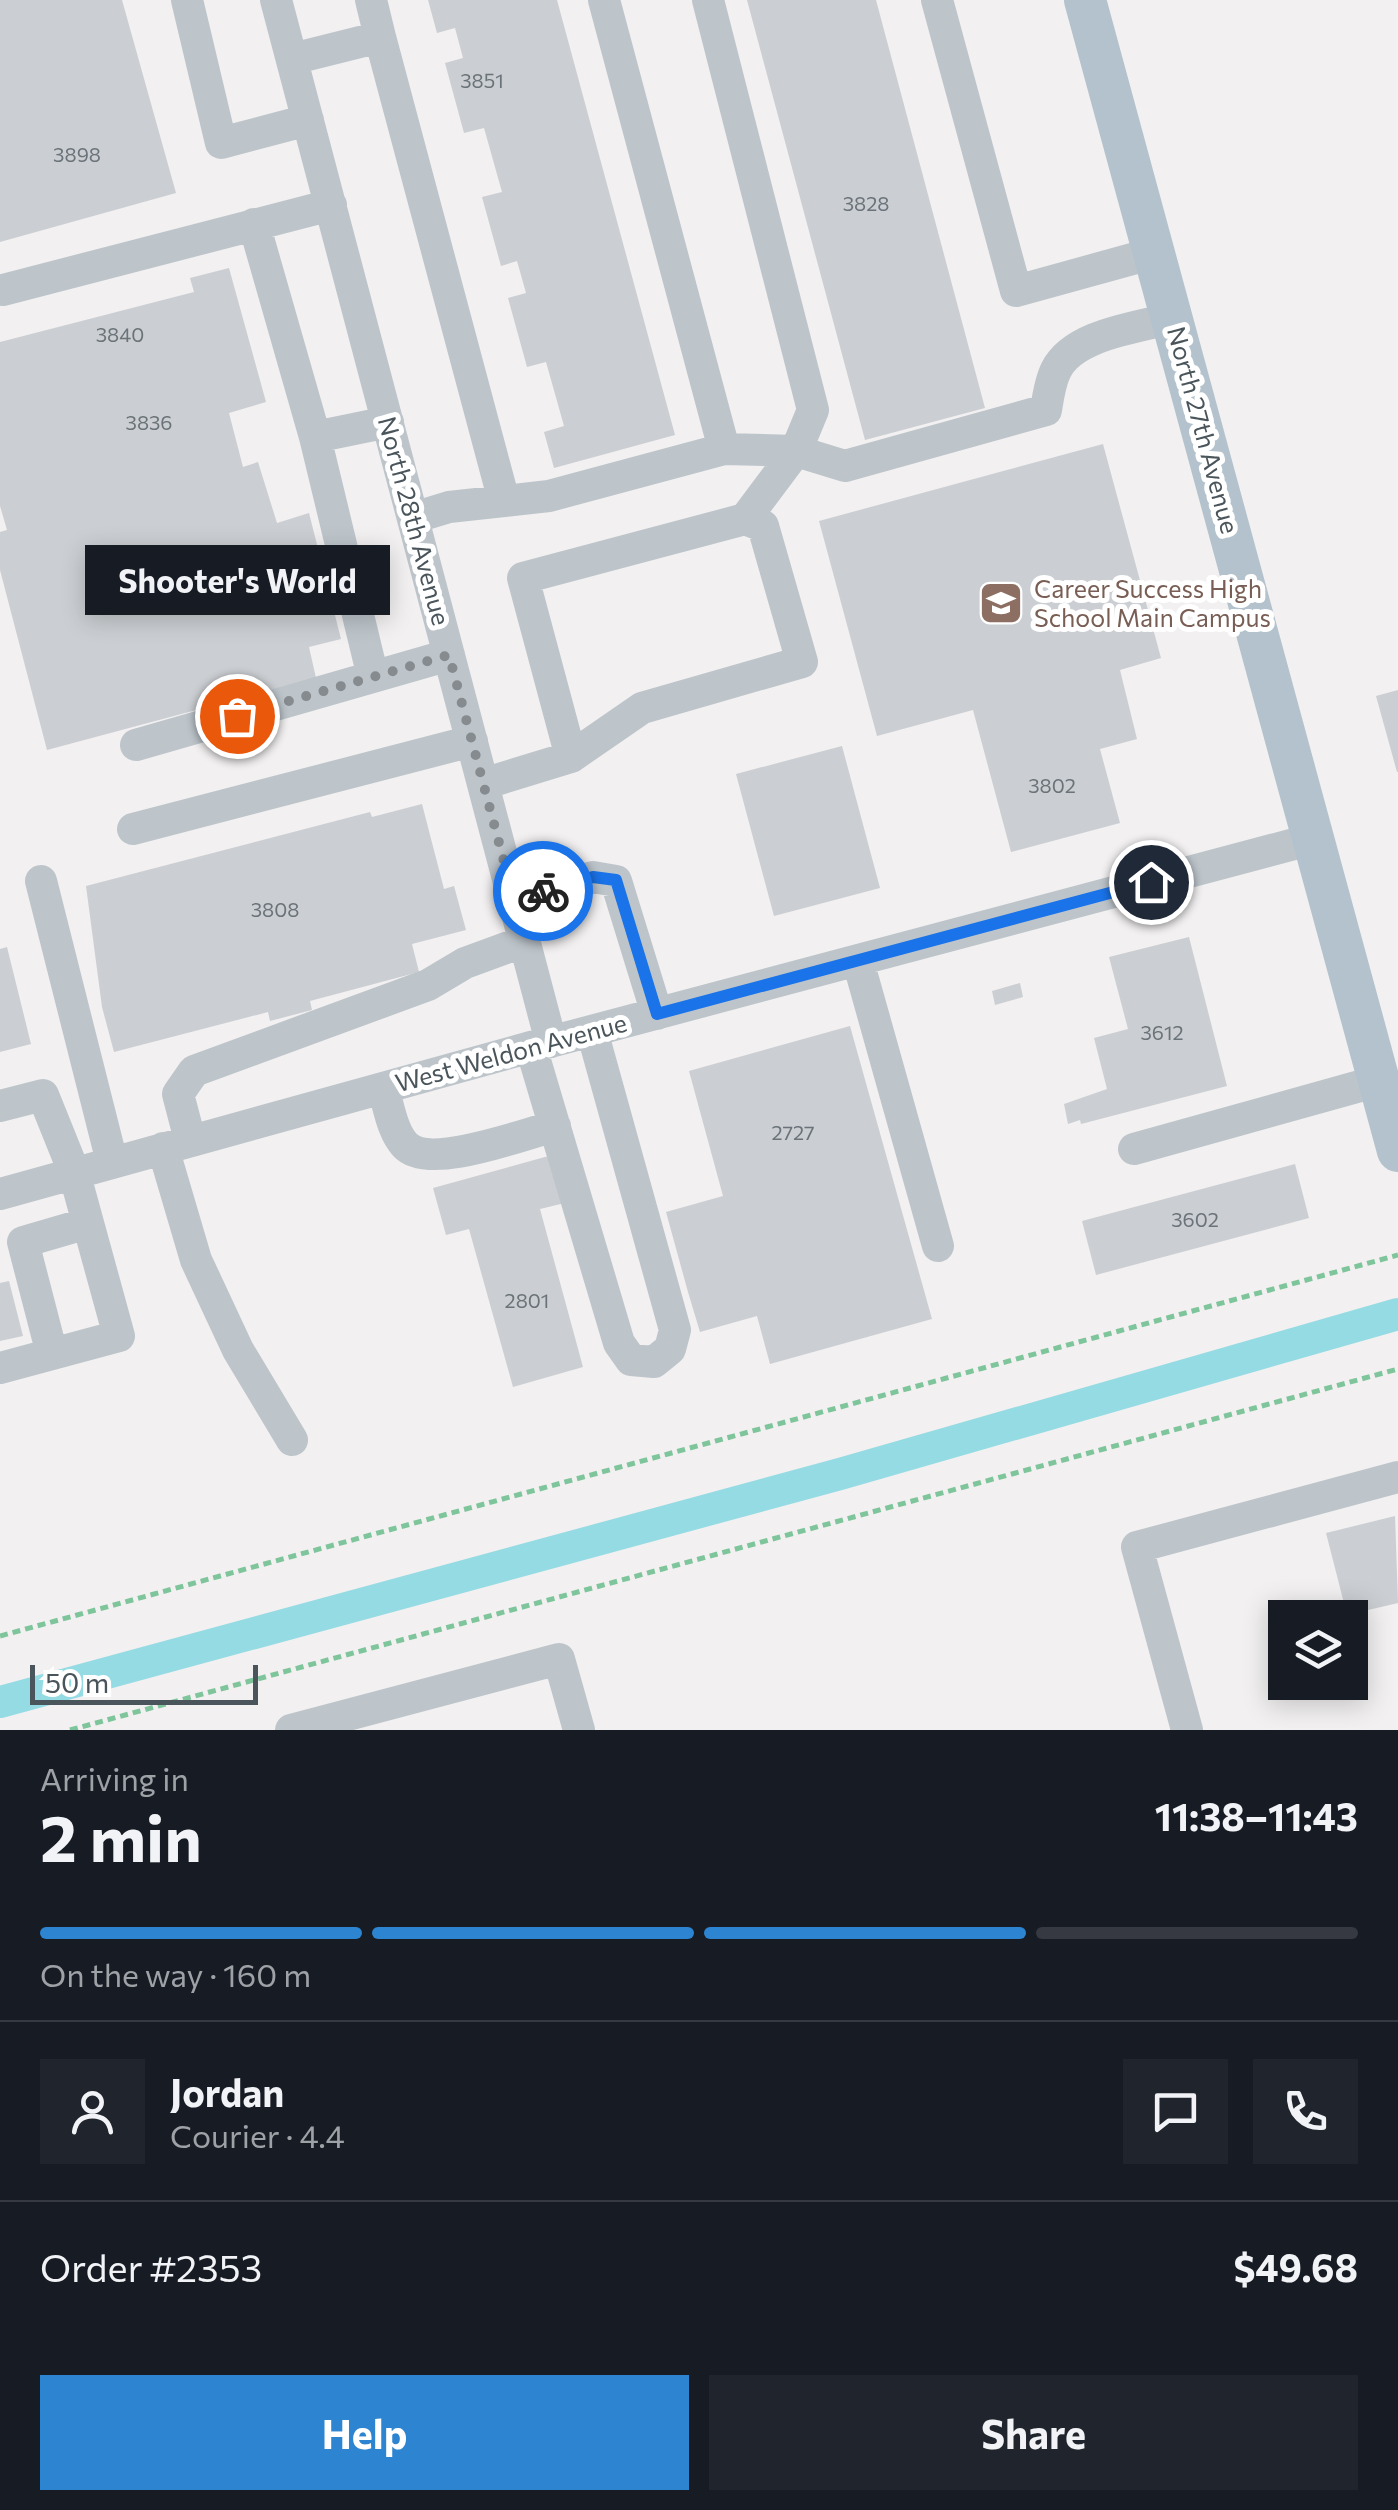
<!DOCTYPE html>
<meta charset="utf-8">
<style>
:root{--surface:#171b24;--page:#20242c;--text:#f1f3f6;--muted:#9ea1a6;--line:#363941;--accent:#2d84d0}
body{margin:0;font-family:Commissioner,sans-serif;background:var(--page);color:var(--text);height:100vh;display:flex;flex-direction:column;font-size:38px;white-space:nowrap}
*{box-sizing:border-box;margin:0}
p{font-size:32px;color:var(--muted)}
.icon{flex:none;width:55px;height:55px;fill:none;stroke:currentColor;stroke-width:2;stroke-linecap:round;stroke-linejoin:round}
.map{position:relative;height:1730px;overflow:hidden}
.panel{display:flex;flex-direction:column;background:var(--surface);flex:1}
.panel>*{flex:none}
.controls{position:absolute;left:1268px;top:1600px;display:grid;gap:20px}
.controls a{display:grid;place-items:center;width:100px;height:100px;border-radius:0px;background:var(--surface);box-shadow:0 5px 25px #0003;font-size:50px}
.scale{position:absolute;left:30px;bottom:25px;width:228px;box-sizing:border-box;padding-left:10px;border:5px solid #4a555b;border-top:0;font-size:28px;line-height:35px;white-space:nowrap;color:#4a555b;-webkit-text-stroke:8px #fff;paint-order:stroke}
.pin{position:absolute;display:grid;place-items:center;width:85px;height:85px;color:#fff;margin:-42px;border:5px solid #fff;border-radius:50%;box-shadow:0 2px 10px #0007}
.courier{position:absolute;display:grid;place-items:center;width:100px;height:100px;margin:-50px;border:8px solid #1a73e8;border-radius:50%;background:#fff;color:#222;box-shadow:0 2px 12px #0007}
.bubble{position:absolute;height:70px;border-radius:0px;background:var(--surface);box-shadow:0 5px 25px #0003;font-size:32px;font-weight:700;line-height:70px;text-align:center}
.headline em{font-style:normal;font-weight:700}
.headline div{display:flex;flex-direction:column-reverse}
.headline{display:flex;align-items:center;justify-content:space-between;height:170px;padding:0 40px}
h1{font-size:65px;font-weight:700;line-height:75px}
.bar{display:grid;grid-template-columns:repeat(4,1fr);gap:15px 10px;align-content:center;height:120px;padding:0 40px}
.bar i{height:12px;border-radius:8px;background:var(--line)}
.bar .on{background:var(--accent)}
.bar p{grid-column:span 4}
.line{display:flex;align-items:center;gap:25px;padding:0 40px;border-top:2px solid var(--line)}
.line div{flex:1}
.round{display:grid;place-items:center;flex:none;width:105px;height:105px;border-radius:0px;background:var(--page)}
.cta{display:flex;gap:20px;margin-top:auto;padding:20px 40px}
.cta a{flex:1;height:115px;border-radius:0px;background:var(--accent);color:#fff;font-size:40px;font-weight:700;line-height:115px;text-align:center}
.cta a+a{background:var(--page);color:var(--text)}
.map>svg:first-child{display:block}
</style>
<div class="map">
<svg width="1398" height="1730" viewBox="0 0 1398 1730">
<rect width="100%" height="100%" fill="#f2f0f0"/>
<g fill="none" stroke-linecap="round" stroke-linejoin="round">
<path stroke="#95dbe3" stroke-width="32" d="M0 1702 840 1474 1398 1314"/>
</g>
<path fill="#cbced2" d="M0 0H122L176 193 0 242Z
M428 0H557L675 435 554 468 544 432 564 426 546 362 527 367 508 298 526 293 517 261 501 266 482 197 502 192 484 128 464 133 445 63 463 58 455 28 437 33Z
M747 0H876L985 408 865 440Z
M229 268 266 402 229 413 243 467 258 462 277 523 309 513 341 639 309 647 316 678 47 750 0 570V532L7 530 0 506V342L194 292 190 278Z
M1103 444 1161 658 1120 670 1137 739 1100 749 1120 823 1011 852 973 710 877 736 819 521Z
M1398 690V772H1397L1376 696Z
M842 746 880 888 774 916 736 774Z
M422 804 444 889 454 886 466 930 412 944 419 972 310 1001 312 1010 270 1021 268 1012 114 1052 102 1007 86 886 370 812 372 817Z
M1189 937 1227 1086 1081 1124 1080 1120 1068 1124 1064 1104 1107 1089 1094 1038 1128 1029 1109 957Z
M7 947 31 1044 0 1052V949Z
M1020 983 1023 997 995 1005 992 991Z
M850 1026 932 1319 770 1364 757 1316 700 1332 688 1292 666 1212 723 1196 689 1071Z
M552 1155 565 1203 540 1209 583 1367 513 1387 469 1229 446 1235 433 1188Z
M1295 1164 1309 1218 1096 1275 1082 1221Z
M9 1281 23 1336 0 1341V1283Z
M1395 1516 1398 1603 1347 1615 1326 1533Z"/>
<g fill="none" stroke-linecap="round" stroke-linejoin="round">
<path stroke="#7fc59c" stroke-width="5" stroke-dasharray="8 5" stroke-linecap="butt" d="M0 1636 1398 1255
M70 1730 1398 1369"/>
<path stroke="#bdc5cb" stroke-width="32" d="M187 0 221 143 308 120
M276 0 551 1042
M371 0 380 37
M708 0 813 410 796 451 845 466 1046 410C1048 397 1050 382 1056 370 1074 334 1137 328 1172 318
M937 0 1016 291 1154 253
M292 59 380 37 504 501 449 507 413 518
M254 224 315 437 373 677
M3 290 331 205
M315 437 388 422
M724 449 796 451 745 519
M504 501 549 496 724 449 604 0
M136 745 449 655
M483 784 571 757 642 708 802 662 763 526 745 519 523 578 571 757
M133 829 472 741
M41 881 112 1162
M513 899 593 877 616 881 657 1014
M858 961 938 1246
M531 1047 619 1343 631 1360 654 1362 670 1349 675 1330 592 1031
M383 1088C389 1107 392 1131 405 1145 429 1171 523 1134 555 1126
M0 1106 43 1095 74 1172 119 1336 0 1368
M190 1140 178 1094 194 1071 428 985 465 963 525 941
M163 1148 196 1260 238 1350 292 1440
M1134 1149 1378 1081
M0 1194 531 1047 1313 839
M52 1354 23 1242 88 1223
M291 1730 559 1659 579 1730
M1187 1730 1137 1547 1398 1477"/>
<path stroke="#b3c2cc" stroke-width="42" d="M1085 0 1398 1151"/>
</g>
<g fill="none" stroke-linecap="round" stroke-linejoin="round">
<path stroke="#858b8f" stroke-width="10" stroke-dasharray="0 18" d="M237 716 449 655 514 899 543 891"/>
<path stroke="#1a73e8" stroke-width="12" d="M543 891 593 877 616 880 657 1014 1151 882"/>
</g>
<defs>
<g id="school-square" transform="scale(2.25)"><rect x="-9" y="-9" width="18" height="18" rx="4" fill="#8d6e63" stroke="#fff"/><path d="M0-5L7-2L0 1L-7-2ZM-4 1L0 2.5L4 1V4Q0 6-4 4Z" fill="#fff"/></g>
</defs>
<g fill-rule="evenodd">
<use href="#school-square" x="1001" y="603"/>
</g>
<g text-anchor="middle" stroke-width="10" stroke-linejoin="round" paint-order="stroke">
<g font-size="20" fill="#6a7379">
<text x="482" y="88">3851</text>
<text x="77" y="162">3898</text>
<text x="866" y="211">3828</text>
<text x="120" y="342">3840</text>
<text x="149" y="430">3836</text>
<text x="1052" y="793">3802</text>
<text x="275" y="917">3808</text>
<text x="1162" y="1040">3612</text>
<text x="793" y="1140">2727</text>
<text x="1195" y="1227">3602</text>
<text x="527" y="1308">2801</text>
</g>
<g font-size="25" fill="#4a555b" stroke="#fff">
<text transform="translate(1203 430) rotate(75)" y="9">North 27th Avenue</text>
<text transform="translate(414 521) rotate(75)" y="9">North 28th Avenue</text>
<text transform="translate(511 1053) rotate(-15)" y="9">West Weldon Avenue</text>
</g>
<g font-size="25" fill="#785e54" stroke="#fff" text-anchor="start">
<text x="1034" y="598">Career Success High<tspan x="1034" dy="29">School Main Campus</tspan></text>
</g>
</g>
</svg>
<div class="controls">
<a><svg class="icon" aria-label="layers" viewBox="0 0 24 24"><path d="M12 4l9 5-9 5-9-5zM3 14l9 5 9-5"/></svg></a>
</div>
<div class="scale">50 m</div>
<div class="pin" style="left:237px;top:716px;background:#ea580c"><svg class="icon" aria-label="bag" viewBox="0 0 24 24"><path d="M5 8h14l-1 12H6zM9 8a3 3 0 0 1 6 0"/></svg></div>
<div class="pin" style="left:1151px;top:882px;background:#1f2937"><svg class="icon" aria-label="home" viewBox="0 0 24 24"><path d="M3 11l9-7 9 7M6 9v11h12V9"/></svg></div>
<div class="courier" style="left:543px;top:891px"><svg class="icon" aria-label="bike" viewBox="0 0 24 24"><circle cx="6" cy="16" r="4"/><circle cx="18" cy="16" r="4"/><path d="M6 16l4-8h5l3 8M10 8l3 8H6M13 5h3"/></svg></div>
<div class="bubble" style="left:85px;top:545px;width:305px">Shooter's World</div>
</div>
<section class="panel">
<div class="headline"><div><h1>2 min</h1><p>Arriving in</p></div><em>11:38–11:43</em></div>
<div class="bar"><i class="on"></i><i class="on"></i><i class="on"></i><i></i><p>On the way · 160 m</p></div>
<div class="line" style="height:180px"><a class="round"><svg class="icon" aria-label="person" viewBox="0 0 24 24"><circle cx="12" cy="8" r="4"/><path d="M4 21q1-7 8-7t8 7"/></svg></a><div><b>Jordan</b><p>Courier · 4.4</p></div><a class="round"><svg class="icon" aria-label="chat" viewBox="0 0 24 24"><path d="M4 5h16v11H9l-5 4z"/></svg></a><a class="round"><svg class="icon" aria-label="phone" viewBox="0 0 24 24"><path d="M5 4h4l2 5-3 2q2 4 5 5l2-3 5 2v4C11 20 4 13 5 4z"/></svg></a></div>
<div class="line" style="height:130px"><div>Order #2353</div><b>$49.68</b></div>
<div class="cta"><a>Help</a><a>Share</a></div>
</section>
